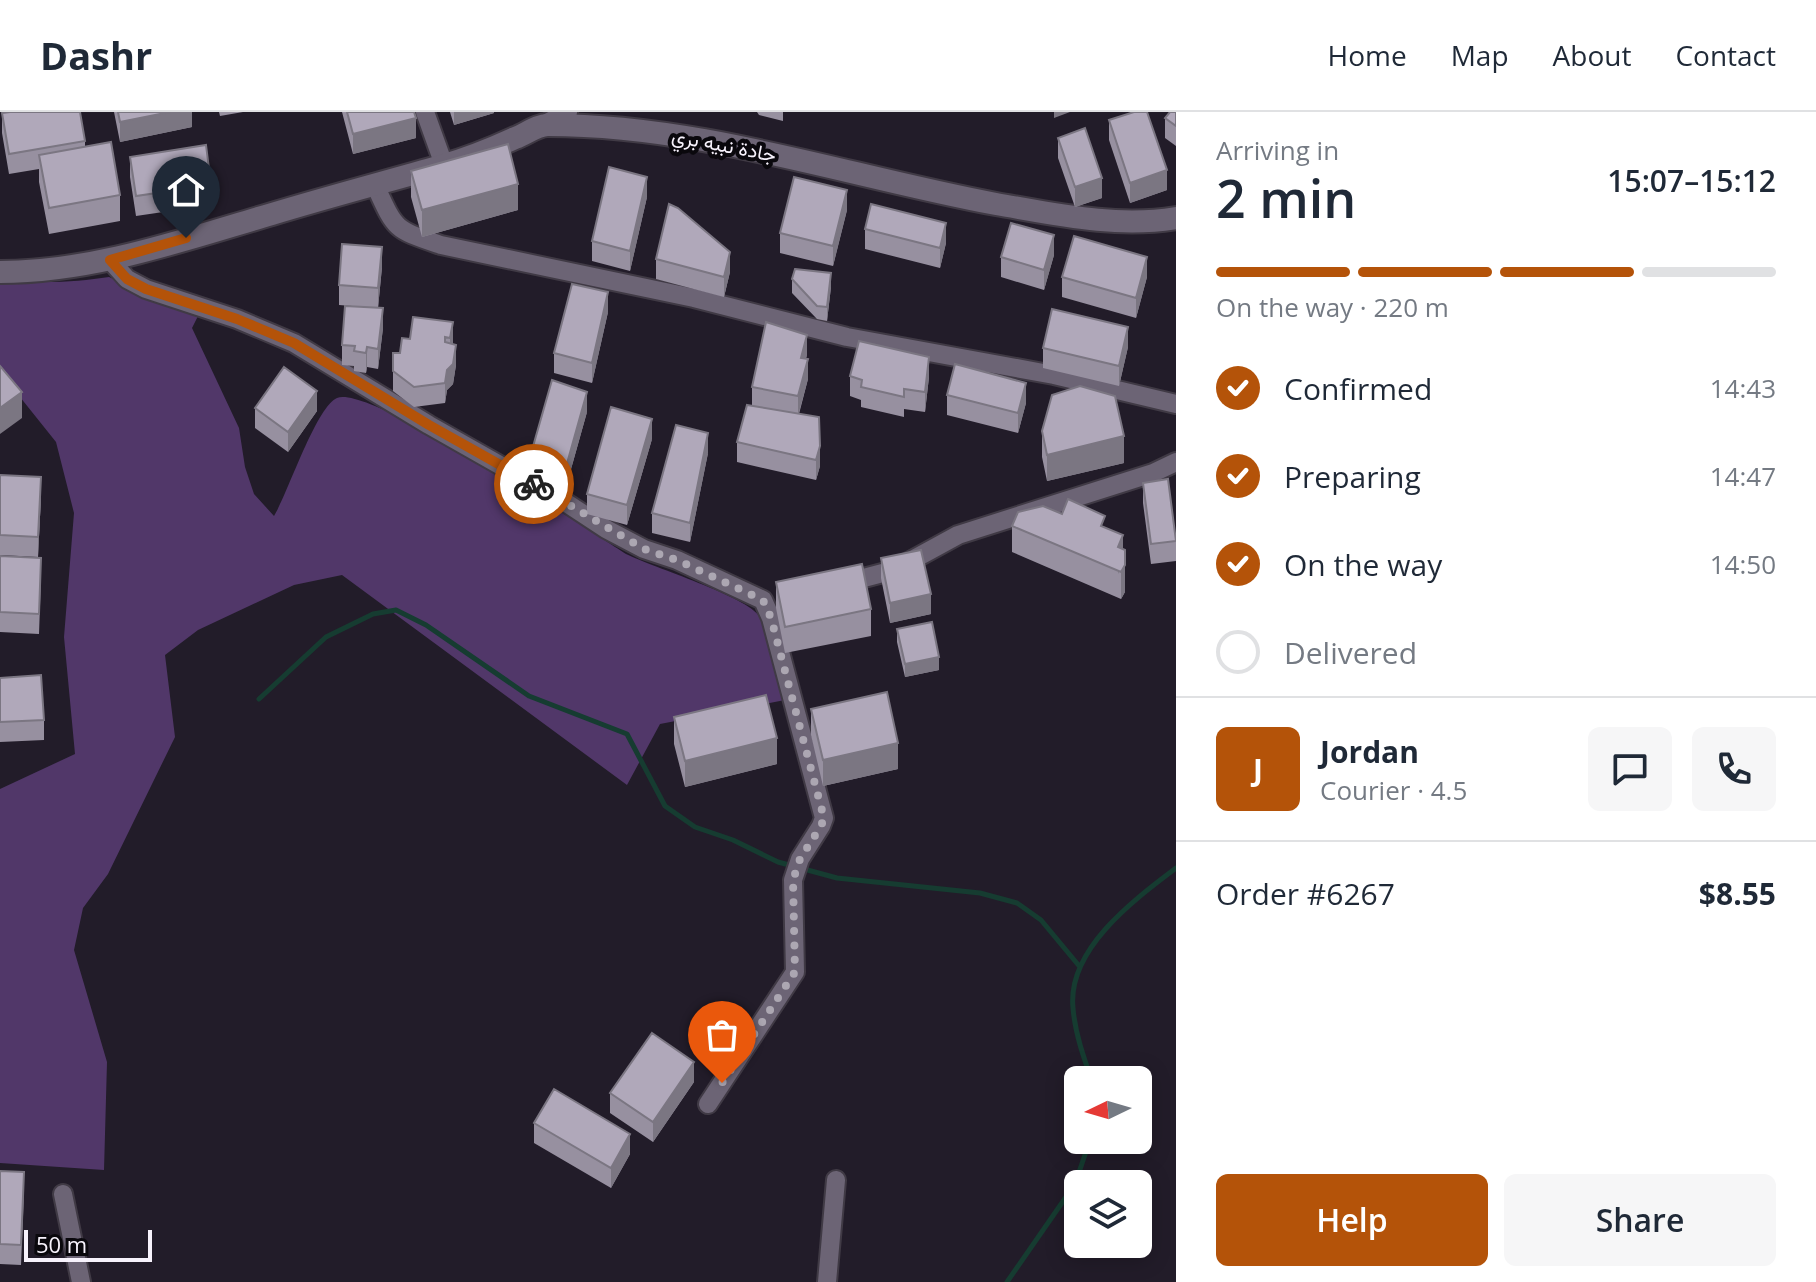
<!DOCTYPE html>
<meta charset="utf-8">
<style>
:root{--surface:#fff;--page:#f6f6f7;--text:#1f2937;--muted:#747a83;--line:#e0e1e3;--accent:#b45309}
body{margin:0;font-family:"Open Sans",Vazirmatn,sans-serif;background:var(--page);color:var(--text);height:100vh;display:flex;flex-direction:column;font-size:30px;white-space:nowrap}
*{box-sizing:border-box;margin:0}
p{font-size:26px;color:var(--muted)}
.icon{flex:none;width:44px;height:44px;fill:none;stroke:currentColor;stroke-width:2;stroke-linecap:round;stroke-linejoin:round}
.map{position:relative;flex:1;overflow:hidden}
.details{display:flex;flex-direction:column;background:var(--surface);width:640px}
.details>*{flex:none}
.needle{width:52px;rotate:265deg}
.fabs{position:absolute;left:1064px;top:954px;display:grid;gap:16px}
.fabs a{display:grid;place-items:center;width:88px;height:88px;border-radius:12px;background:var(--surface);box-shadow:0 4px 20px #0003;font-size:40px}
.scale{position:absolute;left:24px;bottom:20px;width:128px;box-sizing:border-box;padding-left:8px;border:4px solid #f7f2fc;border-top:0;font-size:22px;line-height:28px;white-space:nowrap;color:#f7f2fc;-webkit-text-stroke:6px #0a080d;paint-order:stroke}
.pin{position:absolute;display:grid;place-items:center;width:68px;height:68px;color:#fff;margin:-82px -34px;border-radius:50% 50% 50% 0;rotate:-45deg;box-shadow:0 0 8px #0007}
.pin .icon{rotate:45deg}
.courier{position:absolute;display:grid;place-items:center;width:80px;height:80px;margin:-40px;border:6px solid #b45309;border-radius:50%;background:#fff;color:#222;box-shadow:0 2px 10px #0007}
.overview em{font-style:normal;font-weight:600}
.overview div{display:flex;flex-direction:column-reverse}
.overview{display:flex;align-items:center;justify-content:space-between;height:136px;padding:0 40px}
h1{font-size:52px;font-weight:600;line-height:60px}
.bar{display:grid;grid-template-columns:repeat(4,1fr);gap:12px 8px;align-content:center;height:96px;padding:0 40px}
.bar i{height:10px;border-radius:6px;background:var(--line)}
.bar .on{background:var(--accent)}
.bar p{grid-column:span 4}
.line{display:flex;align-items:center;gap:20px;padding:0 40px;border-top:2px solid var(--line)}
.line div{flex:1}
.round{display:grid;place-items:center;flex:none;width:84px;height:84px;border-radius:12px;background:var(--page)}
ol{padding:0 40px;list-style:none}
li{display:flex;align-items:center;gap:24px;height:88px}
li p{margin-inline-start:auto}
li .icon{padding:8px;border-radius:50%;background:var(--accent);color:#fff;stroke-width:4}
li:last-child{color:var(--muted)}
li i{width:44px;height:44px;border:4px solid var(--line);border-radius:50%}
.action{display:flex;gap:16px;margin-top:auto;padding:16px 40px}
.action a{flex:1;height:92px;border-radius:12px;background:var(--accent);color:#fff;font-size:32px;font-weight:600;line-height:92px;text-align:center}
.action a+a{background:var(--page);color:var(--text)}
header{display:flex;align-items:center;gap:48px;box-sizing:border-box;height:112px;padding:0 40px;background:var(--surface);border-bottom:2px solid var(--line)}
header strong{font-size:38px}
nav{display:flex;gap:44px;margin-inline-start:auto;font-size:28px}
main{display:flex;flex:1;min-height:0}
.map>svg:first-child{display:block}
</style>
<header>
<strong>Dashr</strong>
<nav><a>Home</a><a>Map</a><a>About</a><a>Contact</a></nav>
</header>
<main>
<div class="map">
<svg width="1176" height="1170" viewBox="0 0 1176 1170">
<rect width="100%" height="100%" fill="#221c29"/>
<path fill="#513769" d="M109 165 198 204 192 216 239 316 245 355 254 382 274 404C288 381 316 295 337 286 370 272 587 417 626 442 654 456 747 484 760 505 769 519 779 569 785 588L660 612 627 673 342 463 294 473 198 518 165 543 175 625 108 762 83 796 74 838 107 950 104 1058 0 1051V677L75 642 64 525 74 401 56 330 0 260V166C34 173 75 170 109 165Z"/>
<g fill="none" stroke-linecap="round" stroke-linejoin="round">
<path stroke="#163c31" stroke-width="5" d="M259 587 326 525 373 502 396 498 426 513 529 584 627 622 665 694 695 715 733 728 778 750 837 766 980 781 1017 791 1041 808 1080 855
M1092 968C1083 945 1075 921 1073 896 1067 837 1135 787 1176 756
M1007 1170 1075 1072 1090 1028"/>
<g stroke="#403a45" stroke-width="22">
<path id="minor" d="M425 0 444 53
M543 13 568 0
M375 73C396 119 394 117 441 133L694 186 847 225 1054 263 1176 292
M110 148 127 167 146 177 237 207 294 231 429 313 565 390 606 417 644 437 677 448 763 488 771 506 824 706 821 714 800 747 793 768 795 860 708 992
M841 472 894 458 958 423 1153 361 1176 350
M63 1082 81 1170
M827 1170 836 1068"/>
</g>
<g stroke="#403a45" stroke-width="26">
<path id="tertiary" d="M0 160C93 160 183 128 272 102 328 85 385 70 441 54 466 47 491 37 515 26 526 22 537 13 548 13 701 13 847 64 996 92 1055 102 1116 116 1176 106"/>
</g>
<use href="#minor" stroke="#6c6475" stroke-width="18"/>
<use href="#tertiary" stroke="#6c6475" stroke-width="22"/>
</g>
<path fill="#9790a0" d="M114 0H192V15L120 30Z
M219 0H243L220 4Z
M342 0H414L416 26 353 42Z
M450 0H494V1L454 13Z
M757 0H783V9L759 3Z
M1176 0V34L1165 26V6Z
M2 1 85 29V35L120 83V109L49 122 39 70V57L9 62 2 21Z
M1109 8 1167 78 1130 91 1109 28Z
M1058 26 1102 86 1075 95 1058 46Z
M130 45 211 73V93L136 104 130 65Z
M411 59 518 98 422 125 411 85Z
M647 85 630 159 592 149V129Z
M847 98 833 154 780 141V121Z
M865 117 946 131 940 156 865 137Z
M1054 143 1044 178 1001 165V145Z
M656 147 730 160 724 185 656 167Z
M382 155 378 196 339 193V173Z
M1062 165H1147L1136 206 1062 185Z
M792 167 831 175 827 209 817 207 792 181Z
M608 200 592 271 554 261V241Z
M453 210V232L456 253 453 272 447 278 445 291 414 295 393 279V241H400Z
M383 216 378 257 367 255 366 261 354 259V254L342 253V233Z
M1128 235 1119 274 1043 256V236Z
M807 243 806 246 808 267 799 302 820 354 816 368 737 350V330L752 294V275Z
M850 264 929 265 925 300 904 297V305L861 295V288L850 284Z
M947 283 1026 291 1018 321 947 303Z
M255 296 317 299 288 340 255 316Z
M587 300 566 375 530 365V345Z
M1042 319 1124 351 1047 369 1042 345Z
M652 327 627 413 587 402V382Z
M708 341 690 430 652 421V401Z
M0 363 41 385 38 445 0 443Z
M1143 371 1176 429V449L1151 452 1143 391Z
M1062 402 1105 415 1123 438 1125 480 1121 487 1012 440V414Z
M0 444 41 466 39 522 0 520Z
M881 446 931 502 890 511 881 466Z
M776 470 871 497V524L785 541 776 496Z
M897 517 939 558 905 565 897 530Z
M0 566 44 608V628L0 630Z
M811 597 898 657 823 674 811 623Z
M674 605 777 652 685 675 674 632Z
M694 970 653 1030 610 1001V981Z
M534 1011 630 1042 611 1076 534 1031Z
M0 1059 24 1080 21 1153 0 1152Z"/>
<path fill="#7b7682" d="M170 0H192V15L120 30V10Z
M454 0H494V1L454 13Z
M1054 0H1070L1054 6Z
M416 6V26L353 42V22Z
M1167 58V78L1130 91V71Z
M647 65V85L630 159V139Z
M1102 66V86L1075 95V75Z
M518 72V98L422 125V98Z
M847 78V98L833 154V134Z
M946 111V131L940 156V136Z
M1054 123V143L1044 178V158Z
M382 135V155L378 196V176Z
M730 140V160L724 185V165Z
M1147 145V165L1136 206V186Z
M831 161V175L827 209V195Z
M608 180V200L592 271V251Z
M383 196V216L378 257V237Z
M453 210V230L450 246V226Z
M1128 215V235L1119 274V254Z
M807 223V243L801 266V246Z
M456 233V253L453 272 447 278 445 291V271L447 258Z
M367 235V255L366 261V241Z
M929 245V265L925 300V280Z
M808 247V267L798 304V284Z
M1026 271V291L1018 321V301Z
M317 279V299L288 340V320Z
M22 280V306L0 322V296Z
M587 280V300L566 375V355Z
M652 307V327L627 413V393Z
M708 321V341L690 430V411Z
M1124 324V351L1047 369V343Z
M820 334V354L816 368V348Z
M41 365V385L38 445V425Z
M1123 423V450L1118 462V435Z
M1125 453V480L1121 487V460Z
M931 482V502L890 511V491Z
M939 545V558L905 565V552Z
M777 626V652L685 675V649Z
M898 631V657L823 674V648Z
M694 950V970L653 1030V1010Z
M630 1022V1042L611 1076V1056Z"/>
<path fill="#b0a8ba" stroke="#7b7682" stroke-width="2" d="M10 0H80L85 29 9 42 2 1Z
M118 0H170L120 10Z
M347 0H414L416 6 353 22Z
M1134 0H1147L1167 58 1130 71 1109 8Z
M1170 0H1176V14L1165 6Z
M1085 16 1102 66 1075 75 1058 26Z
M111 30 120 83 49 96 39 43Z
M508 32 518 72 422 98 411 59Z
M206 33 211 73 136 84 130 45Z
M609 55 647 65 630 139 592 129Z
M794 65 847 78 833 134 780 121Z
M669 92 678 96 730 140 724 165 656 147Z
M871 92 946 111 940 136 865 117Z
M1011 111 1054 123 1044 158 1001 145Z
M1074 124 1147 145 1136 186 1062 165Z
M342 132 382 135 378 176 339 173Z
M795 157 831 161 827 195 817 194 792 167Z
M572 172 608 180 592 251 554 241Z
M345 194 383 196 378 237 367 235 366 241 354 239 355 234 342 233Z
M1052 197 1128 215 1119 254 1043 236Z
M413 205 453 210 450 226 445 225V230L456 233 453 252 447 258 445 271 414 275 393 259V241H400L402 226 410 227Z
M766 210 807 223 801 246 808 247 798 284 752 275Z
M859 229 929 245 925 280 904 277V285L861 275 862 268 850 264Z
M955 252 1026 271 1018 301 947 283Z
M0 254 22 280 0 296Z
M284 255 317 279 288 320 255 296Z
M552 268 587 280 566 355 530 345Z
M1080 274 1115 284 1124 324 1047 343 1042 319 1052 283Z
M747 293 819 305 820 334 816 348 737 330Z
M611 295 652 307 627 393 587 382Z
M676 313 708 321 690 411 652 401Z
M0 363 41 365 38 425 0 423Z
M1168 367 1176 429 1151 432 1143 371Z
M1068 387 1105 404 1101 414 1123 423 1118 435 1125 438V453L1121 460 1012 414 1018 400 1043 394 1062 402Z
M921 438 931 482 890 491 881 446Z
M0 444 41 446 39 502 0 500Z
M862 452 871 497 785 515 776 470Z
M932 510 939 545 905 552 897 517Z
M41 563 44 608 0 610V566Z
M887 580 898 631 823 648 811 597Z
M766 583 777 626 685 649 674 605Z
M652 921 694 950 653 1010 610 981Z
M554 977 630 1022 611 1056 534 1011Z
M0 1059 24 1060 21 1133 0 1132Z"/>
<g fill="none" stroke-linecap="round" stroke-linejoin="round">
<path stroke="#aca7b2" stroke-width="8" stroke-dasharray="0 14.4" d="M534 372 644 437 677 448 763 488 771 506 824 706 821 714 800 747 793 768 795 860 722 971"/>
<path stroke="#b45309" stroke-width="10" d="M186 126 110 148 127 167 146 177 237 207 294 231 429 313 534 372"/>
</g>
<g text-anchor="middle" stroke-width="8" stroke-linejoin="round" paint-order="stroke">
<g font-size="20" fill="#f7f2fc" stroke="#0a080d">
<text transform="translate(724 33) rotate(11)" y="7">جادة نبيه بري</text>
</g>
</g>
</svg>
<div class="fabs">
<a><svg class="needle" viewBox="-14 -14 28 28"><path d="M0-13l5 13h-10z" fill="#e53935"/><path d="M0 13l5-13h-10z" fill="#747a83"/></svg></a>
<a><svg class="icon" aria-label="layers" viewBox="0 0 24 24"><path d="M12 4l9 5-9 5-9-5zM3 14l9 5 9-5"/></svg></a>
</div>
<div class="scale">50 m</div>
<div class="pin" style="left:722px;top:971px;background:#ea580c"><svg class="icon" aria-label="bag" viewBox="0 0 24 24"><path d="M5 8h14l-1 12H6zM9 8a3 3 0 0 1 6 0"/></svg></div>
<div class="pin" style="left:186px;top:126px;background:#1f2937"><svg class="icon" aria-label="home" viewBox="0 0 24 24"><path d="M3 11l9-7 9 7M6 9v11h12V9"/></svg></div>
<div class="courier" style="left:534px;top:372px"><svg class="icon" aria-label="bike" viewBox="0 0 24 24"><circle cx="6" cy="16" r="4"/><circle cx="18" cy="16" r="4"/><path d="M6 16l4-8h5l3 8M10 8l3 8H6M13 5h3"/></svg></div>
</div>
<section class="details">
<div class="overview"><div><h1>2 min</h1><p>Arriving in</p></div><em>15:07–15:12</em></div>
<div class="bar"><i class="on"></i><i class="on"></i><i class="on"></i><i></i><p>On the way · 220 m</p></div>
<ol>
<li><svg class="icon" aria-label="check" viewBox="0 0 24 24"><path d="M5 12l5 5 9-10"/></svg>Confirmed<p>14:43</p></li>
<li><svg class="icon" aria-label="check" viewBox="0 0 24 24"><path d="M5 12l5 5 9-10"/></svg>Preparing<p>14:47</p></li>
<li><svg class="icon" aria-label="check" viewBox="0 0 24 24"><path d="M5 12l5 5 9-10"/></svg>On the way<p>14:50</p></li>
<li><i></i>Delivered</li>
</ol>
<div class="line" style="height:144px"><b class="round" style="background:var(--accent);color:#fff">J</b><div><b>Jordan</b><p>Courier · 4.5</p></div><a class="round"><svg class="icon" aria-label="chat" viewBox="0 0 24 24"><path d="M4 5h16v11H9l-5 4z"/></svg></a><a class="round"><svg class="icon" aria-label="phone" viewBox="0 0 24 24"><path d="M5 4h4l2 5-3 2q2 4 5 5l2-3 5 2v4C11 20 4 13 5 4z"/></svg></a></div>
<div class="line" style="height:104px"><div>Order #6267</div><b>$8.55</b></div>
<div class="action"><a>Help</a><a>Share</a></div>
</section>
</main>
